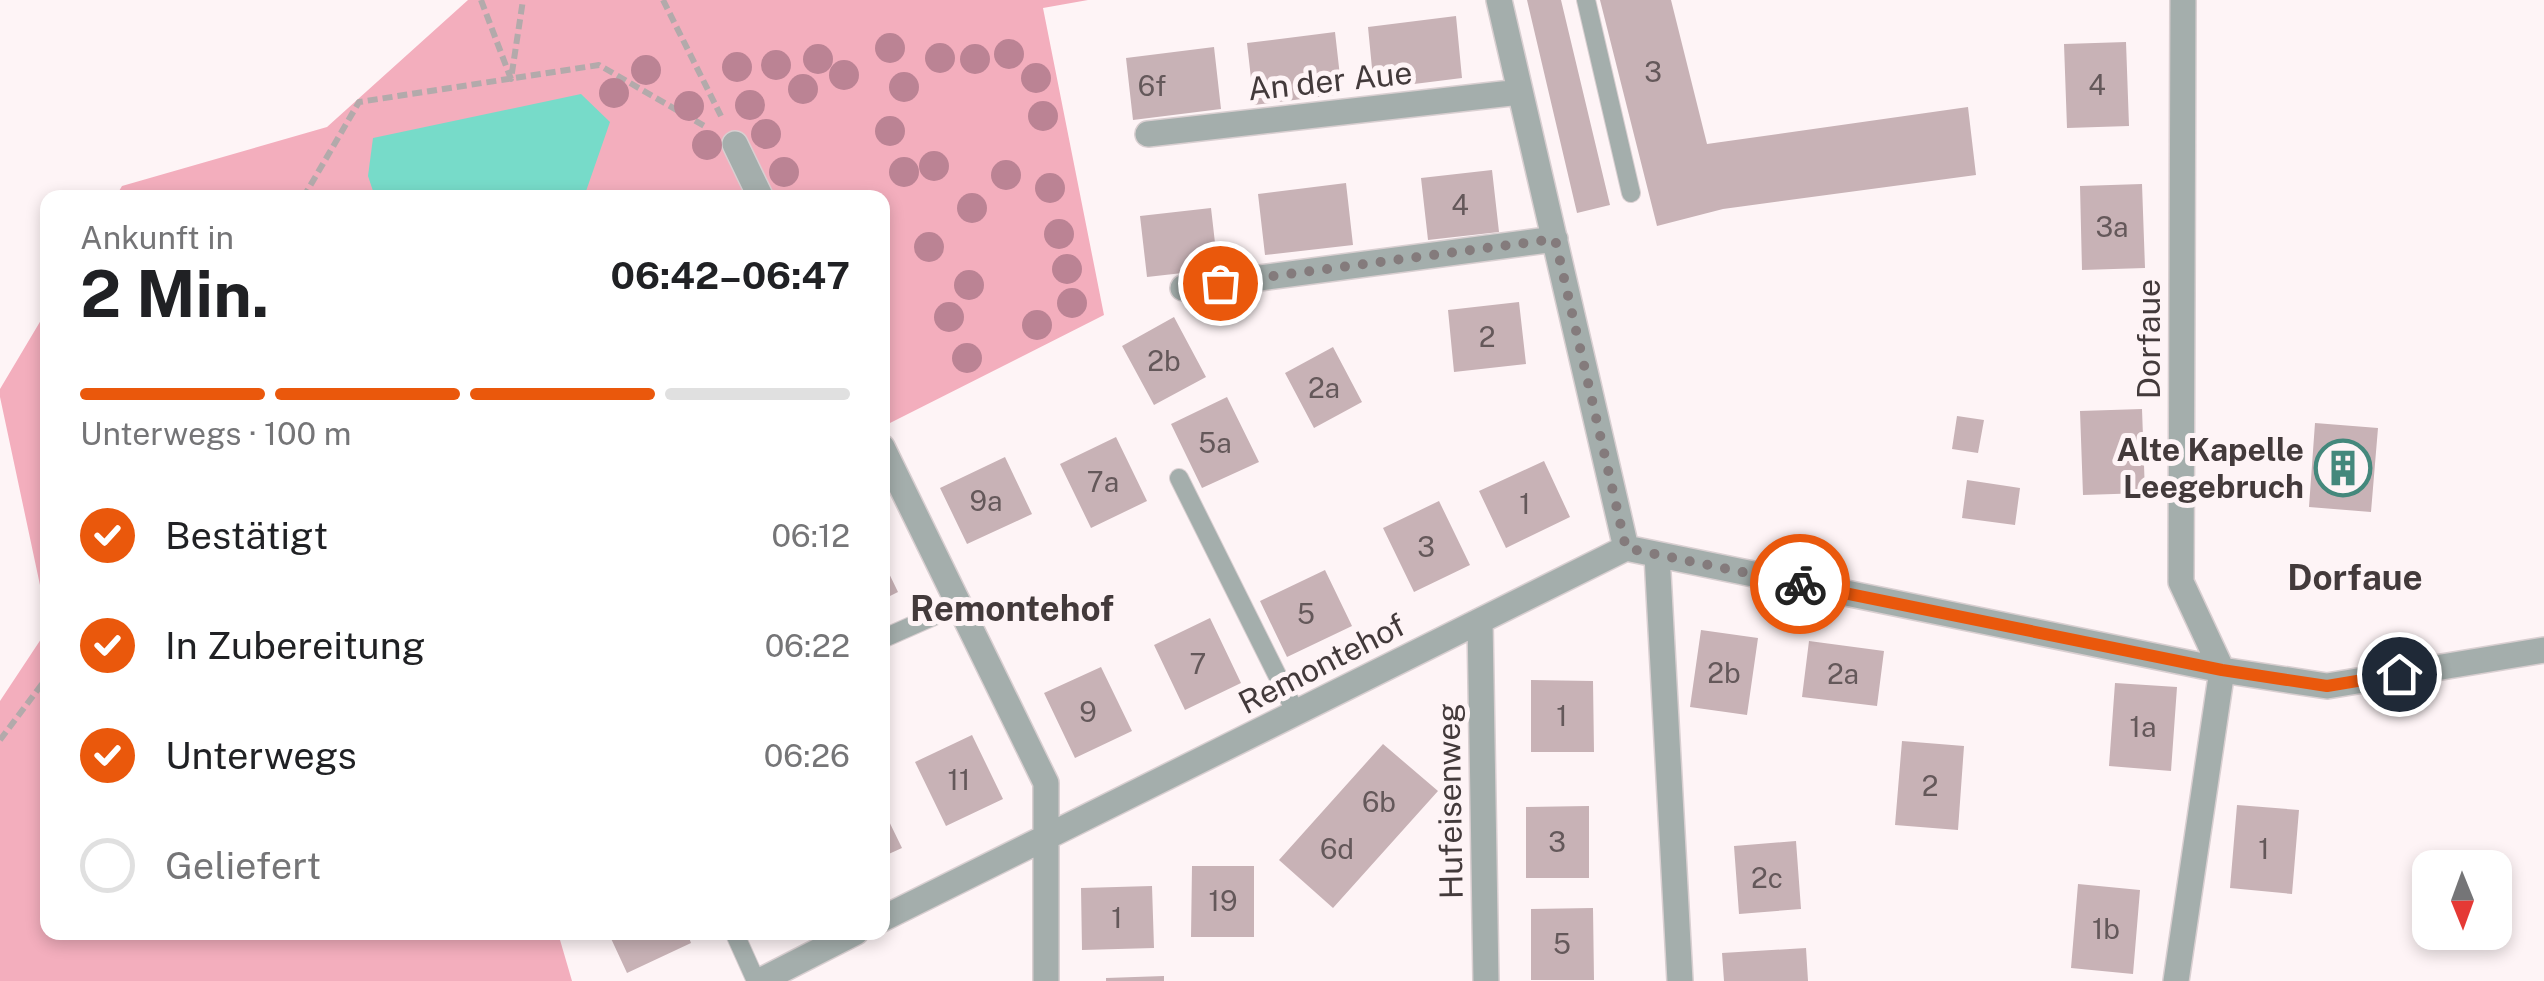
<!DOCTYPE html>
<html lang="de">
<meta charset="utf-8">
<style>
:root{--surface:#fff;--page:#f6f6f6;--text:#202124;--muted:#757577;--line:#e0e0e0;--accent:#ea580c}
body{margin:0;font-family:"Public Sans",sans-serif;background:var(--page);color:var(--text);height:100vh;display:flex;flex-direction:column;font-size:38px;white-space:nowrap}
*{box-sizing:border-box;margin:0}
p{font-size:32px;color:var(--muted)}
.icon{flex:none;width:55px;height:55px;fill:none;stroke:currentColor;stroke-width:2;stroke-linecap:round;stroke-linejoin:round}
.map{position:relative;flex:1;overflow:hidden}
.sheet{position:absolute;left:40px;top:190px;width:850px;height:750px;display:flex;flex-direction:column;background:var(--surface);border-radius:20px;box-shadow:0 5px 15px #0003}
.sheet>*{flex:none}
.needle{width:65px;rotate:179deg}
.fabs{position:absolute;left:2412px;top:850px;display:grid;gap:20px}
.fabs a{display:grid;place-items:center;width:100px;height:100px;border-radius:20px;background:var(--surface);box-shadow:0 5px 15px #0003;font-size:50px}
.pin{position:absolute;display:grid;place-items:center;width:85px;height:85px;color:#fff;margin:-42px;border:5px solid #fff;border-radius:50%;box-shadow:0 2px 10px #0007}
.courier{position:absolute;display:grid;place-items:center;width:100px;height:100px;margin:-50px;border:8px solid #ea580c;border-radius:50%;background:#fff;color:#222;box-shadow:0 2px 12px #0007}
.summary em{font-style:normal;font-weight:700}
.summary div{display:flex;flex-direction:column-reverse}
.summary{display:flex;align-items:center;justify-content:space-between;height:170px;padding:0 40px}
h1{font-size:65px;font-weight:700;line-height:75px}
.bar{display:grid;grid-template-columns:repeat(4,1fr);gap:15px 10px;align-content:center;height:120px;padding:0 40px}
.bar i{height:12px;border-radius:8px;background:var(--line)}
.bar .selected{background:var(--accent)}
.bar p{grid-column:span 4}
ol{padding:0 40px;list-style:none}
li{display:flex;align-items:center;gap:30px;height:110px}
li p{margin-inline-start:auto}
li .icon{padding:10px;border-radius:50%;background:var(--accent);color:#fff;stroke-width:4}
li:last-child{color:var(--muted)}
li i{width:55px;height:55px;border:5px solid var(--line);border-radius:50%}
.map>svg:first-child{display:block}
</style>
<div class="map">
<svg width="2544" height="981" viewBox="0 0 2544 981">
<rect width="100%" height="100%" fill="#fef4f6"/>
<path fill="#f3aebd" d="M468 0H1088L1043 8 1104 315 890 423 882 408V198H115L122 186 327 127Z
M47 310V618L0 397V389Z
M47 630 48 932 558 933 572 981H0V701Z"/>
<path fill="#77dbc9" d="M581 94 610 122 584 197H375L368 176 373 138Z"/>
<path fill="#c8b2b6" d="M1527 0H1561L1610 205 1577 213Z
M1600 0H1671L1707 144 1968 107 1976 175 1723 209 1657 226Z
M1456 16 1462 78 1374 89 1368 27Z
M1335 32 1342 94 1254 105 1247 43Z
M2126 42 2129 126 2067 128 2064 44Z
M1214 47 1221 109 1133 120 1126 58Z
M1492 170 1499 232 1428 240 1421 178Z
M1346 183 1353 245 1265 255 1258 194Z
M2142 184 2145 268 2082 270 2080 186Z
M1211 208 1218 269 1147 277 1140 216Z
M1519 302 1526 364 1454 372 1448 310Z
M1174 317 1206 377 1154 405 1122 346Z
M1333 347 1362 402 1314 428 1285 373Z
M1227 397 1259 462 1202 488 1171 424Z
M2142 409 2145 493 2083 495 2080 411Z
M1957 416 1984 420 1978 453 1952 449Z
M2315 423 2378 428 2371 512 2309 507Z
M1116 437 1147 501 1091 528 1060 464Z
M1005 457 1032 514 967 544 940 488Z
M1544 461 1570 517 1506 548 1479 491Z
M1967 480 2020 488 2015 525 1962 518Z
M1439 501 1470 565 1414 592 1383 528Z
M882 559 898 592 882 600Z
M1325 570 1352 626 1287 657 1260 601Z
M1210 618 1241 683 1185 710 1154 645Z
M1701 630 1758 638 1747 715 1690 707Z
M1809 641 1884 651 1877 706 1802 697Z
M1101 667 1132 731 1075 758 1044 693Z
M1531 680 1593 681 1594 752H1531Z
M2115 683 2177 687 2171 771 2109 766Z
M972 735 1003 799 946 826 915 762Z
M1902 741 1964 746 1958 830 1895 825Z
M1383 744 1438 791 1333 908 1279 860Z
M2237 805 2299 810 2292 894 2230 888Z
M1589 806V878H1526V807Z
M882 807 902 848 882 857Z
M1796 841 1801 909 1739 914 1734 846Z
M1192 866H1254V937H1191Z
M2078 884 2140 890 2133 974 2071 968Z
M1152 886 1154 948 1082 950 1081 888Z
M1593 908 1594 980H1531V909Z
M608 932H687L691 943 627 973Z
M1806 948 1808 981H1724L1722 953Z
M1164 976V981H1106V978Z"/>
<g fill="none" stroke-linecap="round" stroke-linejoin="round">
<g stroke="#d9cfd1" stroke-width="20">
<path id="service" d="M1586 0 1631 193
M1179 478 1296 713
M882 639 959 605
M734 932 756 981"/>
</g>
<g stroke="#d9cfd1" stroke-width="28">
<path id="minor" d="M1499 0 1626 548
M1148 134 1520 92
M735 144 761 198
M1183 288 1555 239
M882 447 1046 783V981
M1626 548 2222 670 2327 686 2544 650
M1657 555 1680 981
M1480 621 1486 981
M882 919 1626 548
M760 981 856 932
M2176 981 2222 670 2181 582 2183 0"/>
</g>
<path stroke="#b3aaab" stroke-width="6" stroke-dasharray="10 5" stroke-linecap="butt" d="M481 0 511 79 523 0
M663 0 721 116
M303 198 359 102 599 65 708 128
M0 740 48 676"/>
<use href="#service" stroke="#a4aeac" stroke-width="18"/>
<use href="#minor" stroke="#a4aeac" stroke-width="25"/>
</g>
<g fill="#bb8394">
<circle cx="890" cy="48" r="15"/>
<circle cx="1009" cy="54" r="15"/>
<circle cx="940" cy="58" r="15"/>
<circle cx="818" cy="59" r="15"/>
<circle cx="975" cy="59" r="15"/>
<circle cx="776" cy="65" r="15"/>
<circle cx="737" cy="67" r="15"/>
<circle cx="646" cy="70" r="15"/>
<circle cx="844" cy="75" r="15"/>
<circle cx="1036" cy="78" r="15"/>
<circle cx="904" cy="87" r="15"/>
<circle cx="803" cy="89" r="15"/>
<circle cx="614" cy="93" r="15"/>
<circle cx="750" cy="105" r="15"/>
<circle cx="689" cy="106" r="15"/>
<circle cx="1043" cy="116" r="15"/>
<circle cx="890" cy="131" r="15"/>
<circle cx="766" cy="134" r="15"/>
<circle cx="707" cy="145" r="15"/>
<circle cx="934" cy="166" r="15"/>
<circle cx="784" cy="172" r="15"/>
<circle cx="904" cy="172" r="15"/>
<circle cx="1006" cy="175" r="15"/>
<circle cx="1050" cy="188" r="15"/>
<circle cx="972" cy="208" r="15"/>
<circle cx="1059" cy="234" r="15"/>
<circle cx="929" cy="247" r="15"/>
<circle cx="1067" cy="269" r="15"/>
<circle cx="969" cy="285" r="15"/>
<circle cx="1072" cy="303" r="15"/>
<circle cx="949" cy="317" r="15"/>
<circle cx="1037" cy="325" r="15"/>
<circle cx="967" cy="358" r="15"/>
</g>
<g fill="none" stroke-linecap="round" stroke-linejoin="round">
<path stroke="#847b7c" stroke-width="10" stroke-dasharray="0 18" d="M1220 283 1555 239 1626 548 1800 584"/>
<path stroke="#ea580c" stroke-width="12" d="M1800 584 2222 670 2327 686 2399 674"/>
</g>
<defs>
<g id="building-ring" transform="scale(2.875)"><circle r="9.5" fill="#fef4f6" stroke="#44887c" stroke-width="1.5"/><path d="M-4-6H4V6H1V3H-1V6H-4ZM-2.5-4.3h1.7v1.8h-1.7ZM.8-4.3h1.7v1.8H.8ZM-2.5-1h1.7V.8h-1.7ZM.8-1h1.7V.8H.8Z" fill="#44887c"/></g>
</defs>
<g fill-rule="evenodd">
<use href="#building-ring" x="2343" y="468"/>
</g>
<g text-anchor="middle" stroke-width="10" stroke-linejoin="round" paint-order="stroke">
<g font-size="28" fill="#64585a">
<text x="1653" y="82">3</text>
<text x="2097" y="95">4</text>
<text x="1152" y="96">6f</text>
<text x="1460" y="215">4</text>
<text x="2112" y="237">3a</text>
<text x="1487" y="347">2</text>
<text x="1164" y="371">2b</text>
<text x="1324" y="398">2a</text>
<text x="1215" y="453">5a</text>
<text x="1103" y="492">7a</text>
<text x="986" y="511">9a</text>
<text x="1525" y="514">1</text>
<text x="1426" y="557">3</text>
<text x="1306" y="624">5</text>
<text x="1198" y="674">7</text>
<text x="1724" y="683">2b</text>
<text x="1843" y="684">2a</text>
<text x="1088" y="722">9</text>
<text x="1562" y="726">1</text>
<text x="2143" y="737">1a</text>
<text x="959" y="790">11</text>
<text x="1930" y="796">2</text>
<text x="1379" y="812">6b</text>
<text x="1557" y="852">3</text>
<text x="1337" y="859">6d</text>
<text x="2264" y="859">1</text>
<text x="1767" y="888">2c</text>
<text x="1223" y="911">19</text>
<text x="1117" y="928">1</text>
<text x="2106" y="939">1b</text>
<text x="1562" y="954">5</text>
</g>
<g font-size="32" fill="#433a3b" stroke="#fef4f6">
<text transform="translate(1330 81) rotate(-6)" y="11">An der Aue</text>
<text transform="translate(2149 339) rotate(-90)" y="11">Dorfaue</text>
<text transform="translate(1322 664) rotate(-27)" y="11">Remontehof</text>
<text transform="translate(1450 801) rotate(-91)" y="11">Hufeisenweg</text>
</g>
<g font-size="32" font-weight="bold" fill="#433a3b" stroke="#fef4f6" text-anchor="end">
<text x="2304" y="461">Alte Kapelle<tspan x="2304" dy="37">Leegebruch</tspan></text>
</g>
<g font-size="35" font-weight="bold" fill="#433a3b" stroke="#fef4f6">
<text x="2355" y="590">Dorfaue</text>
<text x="1012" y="621">Remontehof</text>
</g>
</g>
</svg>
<div class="fabs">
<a><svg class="needle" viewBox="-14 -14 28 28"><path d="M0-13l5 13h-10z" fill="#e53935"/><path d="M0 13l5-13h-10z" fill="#757577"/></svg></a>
</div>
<div class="pin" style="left:1220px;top:283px;background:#ea580c"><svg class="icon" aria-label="bag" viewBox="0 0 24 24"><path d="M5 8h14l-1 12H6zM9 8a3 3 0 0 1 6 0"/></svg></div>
<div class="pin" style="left:2399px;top:674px;background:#1f2937"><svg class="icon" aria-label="home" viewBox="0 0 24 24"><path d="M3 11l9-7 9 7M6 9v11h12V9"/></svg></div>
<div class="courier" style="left:1800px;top:584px"><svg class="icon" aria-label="bike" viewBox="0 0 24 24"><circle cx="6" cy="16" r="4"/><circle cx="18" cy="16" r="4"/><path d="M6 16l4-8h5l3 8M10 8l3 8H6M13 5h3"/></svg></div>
<section class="sheet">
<div class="summary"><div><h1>2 Min.</h1><p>Ankunft in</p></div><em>06:42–06:47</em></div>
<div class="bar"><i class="selected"></i><i class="selected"></i><i class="selected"></i><i></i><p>Unterwegs · 100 m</p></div>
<ol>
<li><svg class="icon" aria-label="check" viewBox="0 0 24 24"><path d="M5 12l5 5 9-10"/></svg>Bestätigt<p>06:12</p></li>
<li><svg class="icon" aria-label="check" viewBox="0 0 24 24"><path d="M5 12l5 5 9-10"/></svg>In Zubereitung<p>06:22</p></li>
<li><svg class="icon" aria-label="check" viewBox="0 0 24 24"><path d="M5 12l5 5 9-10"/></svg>Unterwegs<p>06:26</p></li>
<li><i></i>Geliefert</li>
</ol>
</section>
</div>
